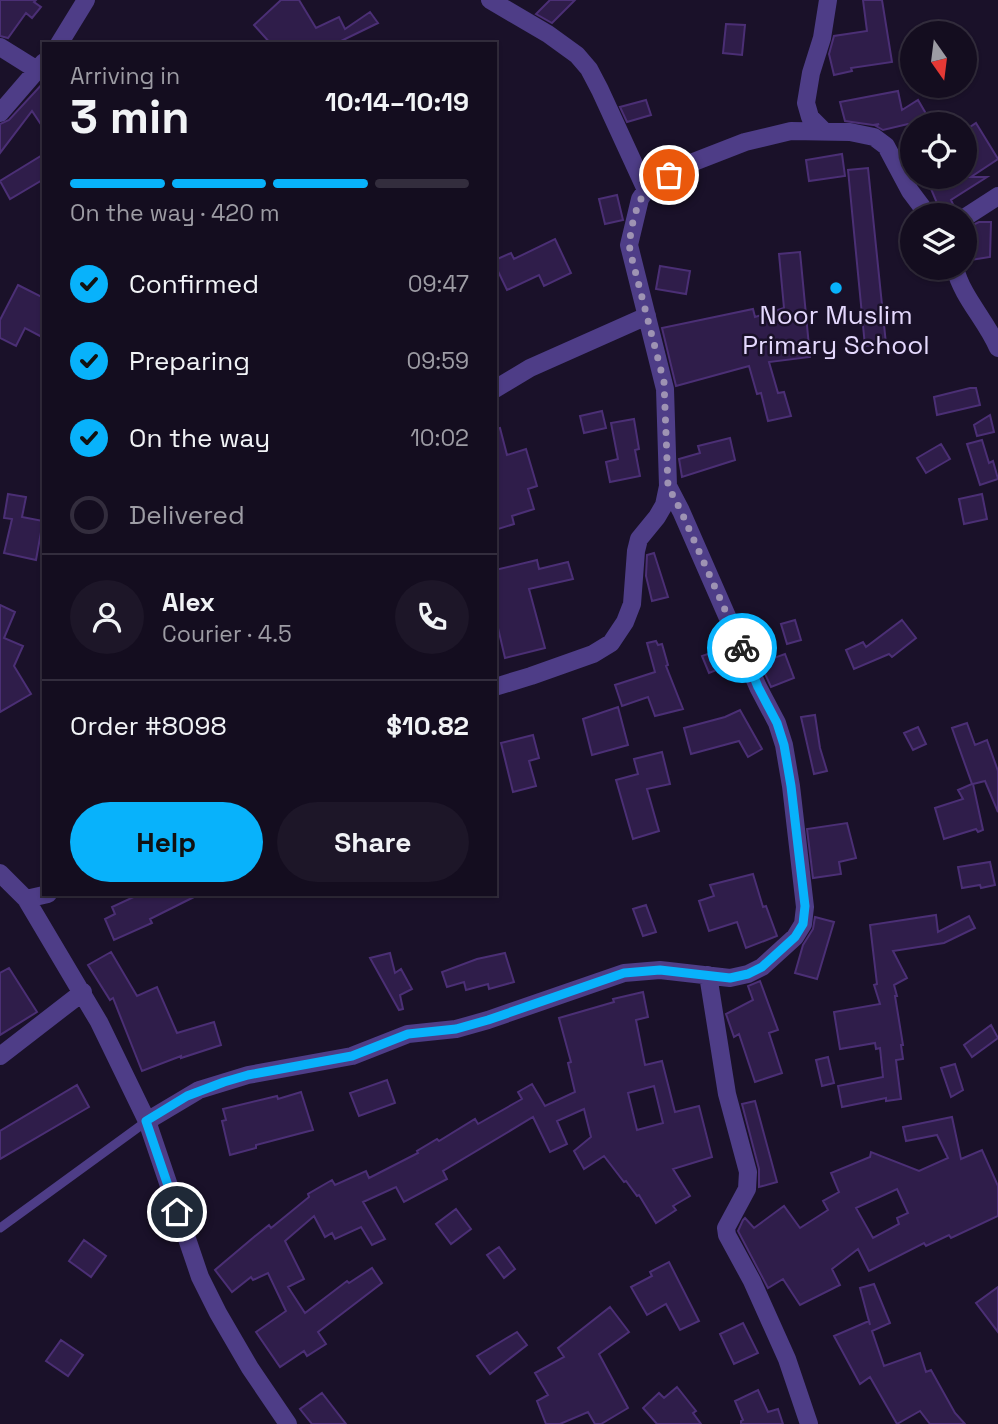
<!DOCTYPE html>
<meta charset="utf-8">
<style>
:root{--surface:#140d1f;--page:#1d1628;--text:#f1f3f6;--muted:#9d9ca4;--line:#332d3d;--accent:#08b2fb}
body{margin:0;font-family:"Space Grotesk",sans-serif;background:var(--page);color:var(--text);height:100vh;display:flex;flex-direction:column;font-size:26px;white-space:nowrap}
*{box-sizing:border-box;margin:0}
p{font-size:23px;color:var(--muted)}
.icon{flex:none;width:38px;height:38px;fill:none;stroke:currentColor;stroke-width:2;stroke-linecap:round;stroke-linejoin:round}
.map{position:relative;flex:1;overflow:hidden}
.panel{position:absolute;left:42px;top:42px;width:455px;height:854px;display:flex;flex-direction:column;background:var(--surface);border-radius:0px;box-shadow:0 2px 5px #0004,0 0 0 2px var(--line)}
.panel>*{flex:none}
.needle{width:46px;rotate:166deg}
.buttons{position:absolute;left:900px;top:21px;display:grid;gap:14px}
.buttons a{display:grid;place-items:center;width:77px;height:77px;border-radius:50%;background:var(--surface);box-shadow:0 2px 5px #0004,0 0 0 2px var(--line);font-size:35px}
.pin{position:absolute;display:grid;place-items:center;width:60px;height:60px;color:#fff;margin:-30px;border:4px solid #fff;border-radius:50%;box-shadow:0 2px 7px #0007}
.courier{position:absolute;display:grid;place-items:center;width:70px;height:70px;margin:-35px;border:5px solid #08b2fb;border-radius:50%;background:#fff;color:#222;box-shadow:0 2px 9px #0007}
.head em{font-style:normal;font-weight:800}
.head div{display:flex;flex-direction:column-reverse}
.head{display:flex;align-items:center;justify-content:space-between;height:119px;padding:0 28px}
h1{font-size:46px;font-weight:800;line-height:52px}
.bar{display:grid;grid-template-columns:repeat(4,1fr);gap:10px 7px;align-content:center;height:84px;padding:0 28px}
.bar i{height:9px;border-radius:5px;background:var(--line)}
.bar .selected{background:var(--accent)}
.bar p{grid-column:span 4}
.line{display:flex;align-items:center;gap:18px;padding:0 28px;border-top:2px solid var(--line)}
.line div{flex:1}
.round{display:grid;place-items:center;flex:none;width:74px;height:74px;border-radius:37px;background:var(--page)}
ol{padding:0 28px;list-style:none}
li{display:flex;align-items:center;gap:21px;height:77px}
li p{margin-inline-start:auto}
li .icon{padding:7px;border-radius:50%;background:var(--accent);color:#111;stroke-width:4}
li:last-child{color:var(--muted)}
li i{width:38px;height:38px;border:4px solid var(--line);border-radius:50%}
.action{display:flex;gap:14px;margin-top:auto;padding:14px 28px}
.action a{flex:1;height:80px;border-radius:42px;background:var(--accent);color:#111;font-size:28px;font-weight:800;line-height:80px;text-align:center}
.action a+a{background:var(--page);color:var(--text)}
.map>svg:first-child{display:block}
</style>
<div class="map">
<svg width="998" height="1424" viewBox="0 0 998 1424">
<rect width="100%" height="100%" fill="#1a1129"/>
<path fill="#2f1d4a" stroke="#4b2f75" stroke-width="2" fill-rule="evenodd" d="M0 0H36L34 2 41 7 32 18 26 13 8 38 0 36Z
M281 0H299L316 28 339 17 345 29 370 12 378 23 335 44H271L254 25Z
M550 0H575L552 23 536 14Z
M863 0H882L892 62 851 68 852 71 834 75 829 54 834 36 867 31Z
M726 24 745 25 742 55 723 53Z
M44 82V129L32 111 0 153V124L9 120Z
M898 91 902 110 918 100 932 124H908L883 130 876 126 879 124 873 125 845 121 840 102Z
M646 100 651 115 627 122 620 107Z
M976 123 998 159 971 177H987L951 200 956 211 953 215H942L926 177H964V131Z
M44 154V179L10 199 0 181Z
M842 154 845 176 809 181 806 160Z
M868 168 886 344 865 346 848 170Z
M617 195 623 220 605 224 599 199Z
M979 222H991L990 257 964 261V229Z
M555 239 571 273 544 286 539 275 507 290 495 265V260L511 253 514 259Z
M800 252 810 357 769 362 778 393 784 392 791 416 768 421 761 393 757 394 749 366 676 386 662 328 753 309 755 317 784 308 779 254Z
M660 266 690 271 686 294 656 289Z
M18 285 44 298V338L25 328 16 346 0 338V320Z
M970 388H976L980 405 937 415 934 397Z
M602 411 606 428 584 433 580 416Z
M990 415 994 432 977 436 974 425Z
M634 419 639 449 635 450 640 476 610 482 606 462 618 459 611 423Z
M500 428 507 455 526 449 537 486 528 489 534 509 512 516 514 524 495 530V429Z
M730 438 735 460 682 477 679 459 700 453 698 446Z
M982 440 989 463 993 461 998 479 980 485 967 444Z
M941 444 950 459 926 473 917 458Z
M8 494 26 497 22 517 43 521 36 560 4 553 12 519 4 518Z
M982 494 987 519 964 524 959 499Z
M654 553 668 597 652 601 646 576 647 555Z
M537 560 539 569 568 562 573 579 529 589 545 648 505 658 498 628H495V570Z
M0 605 15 612 4 638 23 646 14 666 31 694 0 712Z
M795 620 801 640 787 644 781 624Z
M902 620 916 638 892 657 889 654 854 669 846 650 863 642 866 647Z
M656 641 658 645 662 644 668 665 666 666 683 709 655 716 648 697 622 706 615 685 655 672 647 643Z
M727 647 734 663 709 673 702 656Z
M785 654 794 678 771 687 760 663Z
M618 707 628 745 592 755 583 719Z
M740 710 762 749 748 757 739 741 691 754 684 728 725 717Z
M815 715 820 748 827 771 814 774 801 717Z
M967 723 975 745 987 740 998 771V812L985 781 973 784 983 830 978 832 976 829 944 839 935 808 963 799 958 790 972 784 952 728Z
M918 727 926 744 913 750 904 733Z
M533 735 539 758 529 761 536 786 513 792 501 743Z
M662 752 670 784 647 789 659 831 633 839 616 780 638 774 634 759Z
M847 823 856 858 839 862 841 874 813 878 807 829Z
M990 862 995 885 981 888 980 885 962 888 958 867Z
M753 874 763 907 766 906 777 936 746 948 737 922 709 931 699 901 714 896 710 885Z
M140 894H200L150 919 152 923 114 940 105 919 115 914 112 907Z
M646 905 656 932 643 936 633 909Z
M936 915 938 932 969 916 975 928 944 943 893 951 907 978 894 985 897 996H895L903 1045H901L903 1059 896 1060 901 1099 886 1101V1098L842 1107 838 1086 883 1077 880 1048 876 1049 875 1043 840 1049 834 1012 880 1004 874 985 877 984 870 925Z
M815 917 834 922 817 979 795 973 803 945 813 929Z
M111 952 137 996 157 987 177 1033 214 1022 221 1045 181 1058V1056L142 1071 113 998 110 1000 88 965Z
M390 953 395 973 401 969 412 989 400 995 403 1009 399 1010 370 958Z
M505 953 514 982 489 989 488 984 466 990 464 982 447 987 442 972 477 959Z
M9 968 37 1012 0 1035V973Z
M760 981 778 1030 769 1033 782 1073 755 1082 739 1034 734 1037 726 1014 753 1000 748 986Z
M643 992 648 1017 636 1020 645 1065 662 1061 675 1112 699 1106 712 1157 673 1169 690 1196 673 1206 676 1210 656 1223 639 1195 637 1196 626 1181 624 1182 604 1156 584 1169 574 1151 591 1137 584 1109 557 1121 567 1144 550 1152 533 1117 443 1171 447 1179 404 1202 396 1187 363 1202 385 1239 372 1245 361 1227 335 1239 332 1233 325 1237 314 1216 285 1241 304 1279 288 1287 305 1313 347 1281 349 1283 372 1268 382 1283 318 1332 326 1344 307 1356 304 1351 280 1367 256 1332 286 1311 268 1273 253 1280 251 1277 232 1292 215 1270 254 1237 269 1225 271 1228 309 1197 308 1194 332 1180 335 1185 366 1171 369 1178 418 1153 417 1151 437 1139 439 1141 475 1119 478 1124 522 1099 518 1092 532 1084 545 1106 575 1092 568 1063 571 1062 559 1018 614 1002 613 999ZM654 1086 663 1123 637 1130 628 1093Z
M991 1025 998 1038 972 1057 964 1045Z
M828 1057 834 1083 822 1086 816 1060Z
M955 1064 963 1090 951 1097 941 1068Z
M387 1080 395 1103 359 1116 350 1093Z
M77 1085 89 1107 0 1159V1131Z
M301 1092 313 1130 256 1145V1148L230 1155 222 1121 226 1120 223 1109 277 1096 278 1099Z
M755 1101 777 1182 759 1187V1169L742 1104Z
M952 1117 961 1159 982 1150 998 1186V1216L951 1238 949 1235 926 1246 924 1243 869 1271 858 1249 832 1269 840 1285 800 1305 783 1279 768 1288 738 1231 743 1220 745 1218 754 1228 784 1206 800 1228 828 1210 823 1201 839 1192 831 1173 870 1157 871 1152 919 1171 948 1158 937 1135 906 1141 903 1127ZM897 1189 908 1213 897 1218 899 1224 873 1238 856 1208Z
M456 1209 471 1229 451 1244 436 1224Z
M84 1240 106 1256 91 1277 69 1261Z
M499 1247 515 1269 504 1278 487 1255Z
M669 1262 699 1321 680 1330 666 1304 647 1315 631 1287 652 1276 650 1272Z
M874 1284 890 1323 872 1331 884 1366 920 1353 926 1372 931 1370 955 1413 965 1424H930L920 1411 897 1424 870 1377 860 1384 834 1336 869 1321 870 1325 860 1288Z
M998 1287V1332L976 1303Z
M610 1307 629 1332 599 1354 628 1408 601 1424H595L588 1412 560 1424H546L537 1401 548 1395 535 1373 564 1357 558 1348Z
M743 1323 758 1353 734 1364 720 1334Z
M517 1332 527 1345 490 1374 477 1356Z
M61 1340 83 1355 68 1376 46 1361Z
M677 1387 696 1411 693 1413 701 1424H657L643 1408 659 1393 664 1398Z
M758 1390 768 1412 778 1409 783 1424H741V1421L743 1420 735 1401Z
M322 1393 346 1424H312L300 1409Z"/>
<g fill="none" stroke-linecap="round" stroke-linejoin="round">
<path stroke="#4e3d87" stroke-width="9" d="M0 1228 147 1121"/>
<path stroke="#4e3d87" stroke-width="18" d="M490 0 548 34 577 55 589 69 600 90 646 190
M59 44 86 0
M0 47 37 70
M0 113 44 62
M823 130 810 117 806 103 811 73 822 38 828 0
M964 218 998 196
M955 268C962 297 986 320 998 348
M495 389 530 368 647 316
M495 687 531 676 593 654 611 643 625 622 632 604 636 551 639 539 657 517 664 505 668 486 665 389 629 245 640 199 646 190 691 163 745 142 791 131 850 132 874 137 886 146 910 191 928 215
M0 873 26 899 99 1022 147 1121 200 1277 218 1313 250 1368 288 1424
M26 899 48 894
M708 975 727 1094 748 1172 747 1189 726 1228 727 1235 752 1281 787 1359 809 1424
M0 1056 83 992
M147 1121 199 1090 248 1075 352 1056 408 1034 456 1029 488 1020 624 973 660 970 730 978 748 974 762 967 795 937 803 924 805 907 791 786 784 745 777 723 758 687 681 511 668 486"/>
</g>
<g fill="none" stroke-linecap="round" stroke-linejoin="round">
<path stroke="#9e93b3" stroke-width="7" stroke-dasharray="0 12.6" d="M669 175C661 179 652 184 646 191 636 203 628 236 630 251L664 382 668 486 681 511 742 648"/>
<path stroke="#08b2fb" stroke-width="9" d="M177 1212 146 1121 187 1096 224 1082 248 1075 352 1056 408 1034 456 1029 488 1020 624 973 660 970 730 978 748 974 762 967 795 937 803 924 805 906 791 786 784 745 777 723 758 687 742 648"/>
</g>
<circle fill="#08b2fb" stroke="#1a1129" stroke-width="2.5" cx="836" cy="288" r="7"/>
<g text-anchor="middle" stroke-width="5" stroke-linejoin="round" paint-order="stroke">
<g font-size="26" fill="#e5d9fe" stroke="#1a1129">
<text x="836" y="324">Noor Muslim<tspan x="836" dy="30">Primary School</tspan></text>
</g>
</g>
</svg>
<div class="buttons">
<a><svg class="needle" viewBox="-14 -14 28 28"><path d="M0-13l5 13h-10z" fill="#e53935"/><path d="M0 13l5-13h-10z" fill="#9d9ca4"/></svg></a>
<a><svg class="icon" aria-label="locate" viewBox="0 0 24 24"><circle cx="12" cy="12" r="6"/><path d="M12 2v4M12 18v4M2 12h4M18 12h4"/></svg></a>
<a><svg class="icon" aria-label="layers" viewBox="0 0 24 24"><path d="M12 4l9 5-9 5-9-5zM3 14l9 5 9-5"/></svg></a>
</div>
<div class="pin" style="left:669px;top:175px;background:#ea580c"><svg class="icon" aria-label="bag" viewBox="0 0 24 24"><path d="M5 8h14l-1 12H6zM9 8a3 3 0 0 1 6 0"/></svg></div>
<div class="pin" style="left:177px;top:1212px;background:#1f2937"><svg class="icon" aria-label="home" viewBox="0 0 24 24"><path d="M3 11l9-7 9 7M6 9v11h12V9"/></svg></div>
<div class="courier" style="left:742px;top:648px"><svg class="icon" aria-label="bike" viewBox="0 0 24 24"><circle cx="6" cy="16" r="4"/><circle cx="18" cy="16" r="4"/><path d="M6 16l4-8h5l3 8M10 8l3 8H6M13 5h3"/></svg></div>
<section class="panel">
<div class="head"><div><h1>3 min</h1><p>Arriving in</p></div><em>10:14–10:19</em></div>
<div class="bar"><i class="selected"></i><i class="selected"></i><i class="selected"></i><i></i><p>On the way · 420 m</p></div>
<ol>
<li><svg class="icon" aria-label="check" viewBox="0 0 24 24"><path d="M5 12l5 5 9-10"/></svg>Confirmed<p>09:47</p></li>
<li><svg class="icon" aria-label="check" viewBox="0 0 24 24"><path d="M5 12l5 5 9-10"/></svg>Preparing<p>09:59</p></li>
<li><svg class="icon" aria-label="check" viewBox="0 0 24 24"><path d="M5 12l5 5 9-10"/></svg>On the way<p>10:02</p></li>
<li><i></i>Delivered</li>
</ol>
<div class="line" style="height:126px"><a class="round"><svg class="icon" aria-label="person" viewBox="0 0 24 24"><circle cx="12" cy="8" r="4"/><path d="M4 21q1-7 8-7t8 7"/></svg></a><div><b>Alex</b><p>Courier · 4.5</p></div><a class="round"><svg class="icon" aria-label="phone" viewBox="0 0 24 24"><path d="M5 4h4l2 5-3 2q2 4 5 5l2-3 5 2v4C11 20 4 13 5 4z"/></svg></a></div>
<div class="line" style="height:91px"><div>Order #8098</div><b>$10.82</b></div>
<div class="action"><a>Help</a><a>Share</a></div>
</section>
</div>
